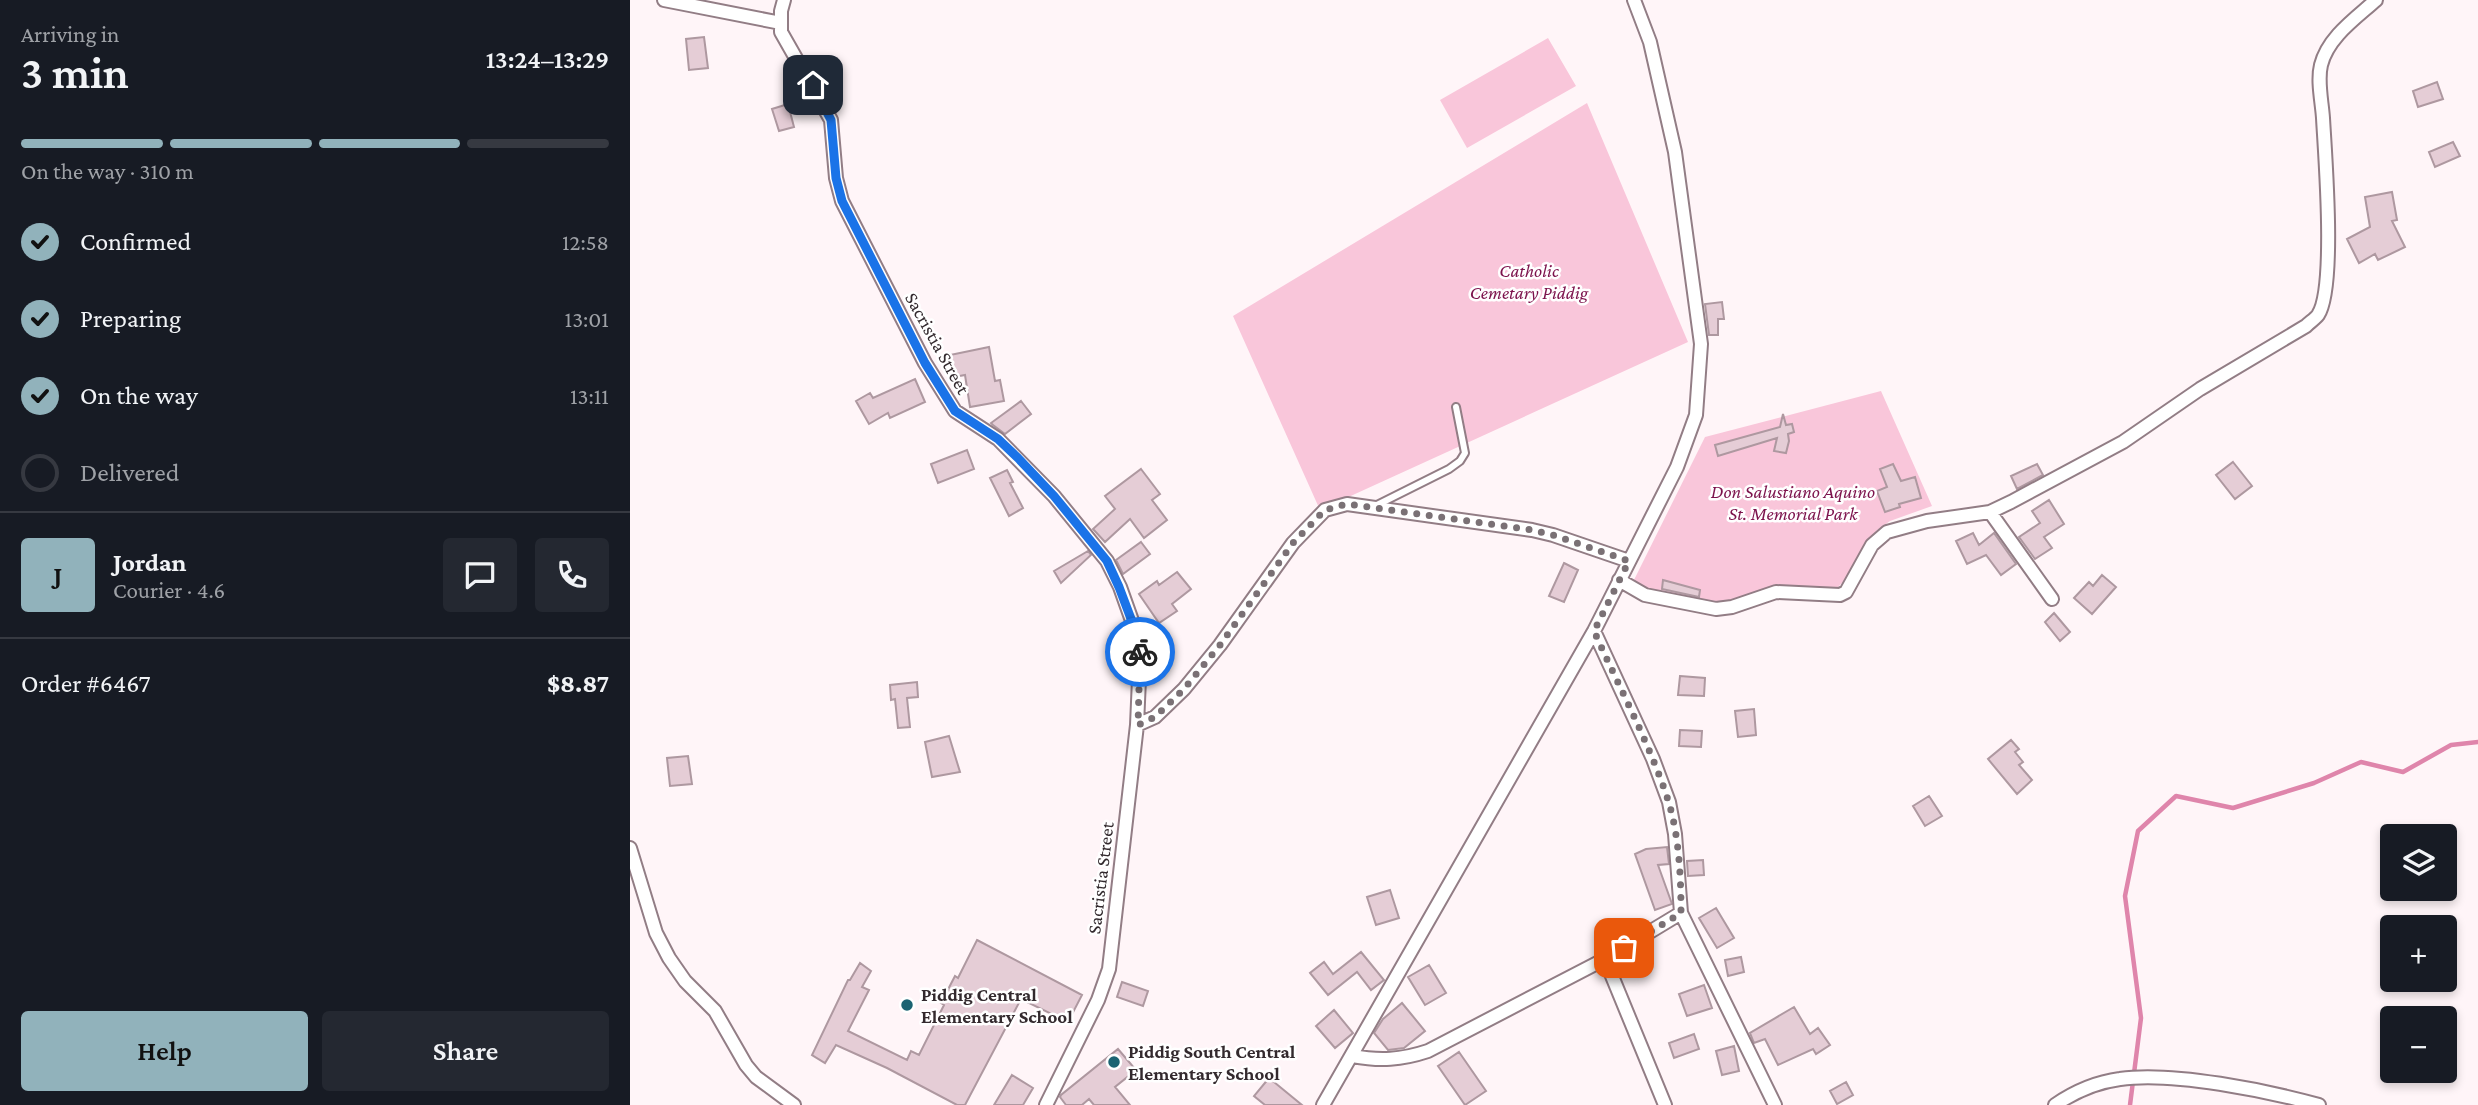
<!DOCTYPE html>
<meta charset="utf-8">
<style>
:root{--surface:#171b24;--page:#242831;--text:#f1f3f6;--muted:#9ea1a6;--line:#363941;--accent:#91b2bb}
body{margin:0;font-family:"Crimson Pro",serif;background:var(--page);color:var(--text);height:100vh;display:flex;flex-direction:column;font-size:26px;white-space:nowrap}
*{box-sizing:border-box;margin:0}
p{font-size:23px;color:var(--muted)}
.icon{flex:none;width:38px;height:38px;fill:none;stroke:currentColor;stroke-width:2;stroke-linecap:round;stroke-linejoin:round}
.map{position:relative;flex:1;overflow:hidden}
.panel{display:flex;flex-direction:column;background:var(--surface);width:630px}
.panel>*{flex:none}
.fabs{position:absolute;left:1750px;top:824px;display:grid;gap:14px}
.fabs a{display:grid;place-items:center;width:77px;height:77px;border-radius:7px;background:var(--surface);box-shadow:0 4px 10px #0003;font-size:35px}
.pin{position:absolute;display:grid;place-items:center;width:60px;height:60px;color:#fff;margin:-30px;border-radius:14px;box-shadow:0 4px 10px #0006}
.courier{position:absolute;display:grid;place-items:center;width:70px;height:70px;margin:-35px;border:5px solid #1a73e8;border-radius:50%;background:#fff;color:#222;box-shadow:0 2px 9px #0007}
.headline em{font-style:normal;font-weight:600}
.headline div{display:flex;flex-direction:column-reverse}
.headline{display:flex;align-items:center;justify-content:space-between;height:119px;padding:0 21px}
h1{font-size:46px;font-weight:600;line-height:52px}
.bar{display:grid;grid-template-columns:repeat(4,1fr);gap:10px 7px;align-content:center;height:84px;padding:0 21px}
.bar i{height:9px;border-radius:5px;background:var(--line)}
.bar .on{background:var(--accent)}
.bar p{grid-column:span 4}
.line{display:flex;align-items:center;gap:18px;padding:0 21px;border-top:2px solid var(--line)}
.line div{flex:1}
.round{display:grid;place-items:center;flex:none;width:74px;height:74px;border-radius:7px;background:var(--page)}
ol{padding:0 21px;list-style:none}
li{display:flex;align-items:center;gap:21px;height:77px}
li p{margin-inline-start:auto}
li .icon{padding:7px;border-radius:50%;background:var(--accent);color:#111;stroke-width:4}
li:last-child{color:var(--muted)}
li i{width:38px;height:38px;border:4px solid var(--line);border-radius:50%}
.button{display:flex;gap:14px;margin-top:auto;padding:14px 21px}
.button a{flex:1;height:80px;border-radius:7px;background:var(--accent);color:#111;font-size:28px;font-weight:600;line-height:80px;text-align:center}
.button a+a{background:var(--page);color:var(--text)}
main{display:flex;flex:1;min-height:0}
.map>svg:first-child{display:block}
</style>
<main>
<section class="panel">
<div class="headline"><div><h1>3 min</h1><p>Arriving in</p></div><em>13:24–13:29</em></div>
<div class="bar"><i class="on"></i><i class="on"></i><i class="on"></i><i></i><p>On the way · 310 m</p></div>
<ol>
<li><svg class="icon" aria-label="check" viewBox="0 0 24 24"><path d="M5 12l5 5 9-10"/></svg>Confirmed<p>12:58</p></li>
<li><svg class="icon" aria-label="check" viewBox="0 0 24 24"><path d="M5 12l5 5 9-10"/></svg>Preparing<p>13:01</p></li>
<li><svg class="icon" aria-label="check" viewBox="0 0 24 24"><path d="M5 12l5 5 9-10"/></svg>On the way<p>13:11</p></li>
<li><i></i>Delivered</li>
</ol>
<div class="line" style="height:126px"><b class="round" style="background:var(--accent);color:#111">J</b><div><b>Jordan</b><p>Courier · 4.6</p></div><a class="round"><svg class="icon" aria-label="chat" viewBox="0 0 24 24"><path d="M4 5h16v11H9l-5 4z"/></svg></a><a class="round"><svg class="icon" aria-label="phone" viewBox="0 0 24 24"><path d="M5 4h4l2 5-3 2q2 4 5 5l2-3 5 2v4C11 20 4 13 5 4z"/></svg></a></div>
<div class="line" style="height:91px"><div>Order #6467</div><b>$8.87</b></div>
<div class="button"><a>Help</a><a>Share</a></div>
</section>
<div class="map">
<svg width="1848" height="1105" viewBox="0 0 1848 1105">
<rect width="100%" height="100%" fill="#fff5f8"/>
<path fill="#f9c6da" d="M918 38 946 86 837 148 810 100Z
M957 103 1058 342 690 510 603 316Z
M1251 391 1302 506 1260 521 1246 531 1215 580 1207 588 1198 591 1160 589 1089 606 1033 598 1002 584 1075 437Z"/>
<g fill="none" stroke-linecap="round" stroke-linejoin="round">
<path stroke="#df85ab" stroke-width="4.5" d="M1500 1105 1511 1018 1495 896 1508 831 1546 796 1603 808 1684 783 1731 762 1773 772 1821 745 1848 742"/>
</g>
<path fill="#e5cdd6" stroke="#ae98a0" stroke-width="2" d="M74 37 78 68 59 70 56 39Z
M1807 82 1813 99 1788 107 1783 91Z
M158 104 164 127 149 131 142 109Z
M1823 142 1830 156 1805 167 1799 152Z
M1762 192 1767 220 1762 221 1775 247 1748 260 1745 254 1729 263 1717 239 1740 227 1735 197Z
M1092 302 1094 319H1088V335H1079L1075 304Z
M359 347 365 381 370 380 374 401 340 407 335 375 324 377 320 355Z
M285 379 295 402 260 418 258 413 239 424 226 401 240 393 243 398Z
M391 401 401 414 375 434 363 425 361 423Z
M1153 414 1156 425 1162 424 1164 432 1158 434 1159 441 1156 453 1144 451 1147 438 1088 456 1085 445 1150 427Z
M337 450 344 469 308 483 301 464Z
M1603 462 1622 486 1605 499 1586 475Z
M1263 464 1271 481 1285 477 1291 498 1269 504 1270 507 1255 512 1247 491 1257 487 1250 469Z
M1407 464 1413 475 1387 489 1381 476Z
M511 469 530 494 522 500 537 520 514 538 500 519 475 542 463 529 485 509 475 496Z
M377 470 383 482 380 483 393 508 379 516 360 478Z
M1419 500 1434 524 1414 537 1422 548 1405 559 1389 537 1410 523 1402 511Z
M1343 533 1349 545 1364 533 1386 564 1371 575 1356 555 1337 564 1326 541Z
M511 542 520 554 493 574 486 560Z
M458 551 461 555 431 583 424 571Z
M934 563 948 570 934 602 919 596Z
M547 572 561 589 542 604 547 611 529 623 509 594 527 581 529 585Z
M1472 575 1486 587 1462 614 1444 598 1459 582 1463 586Z
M1033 580 1070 590 1069 597 1032 589Z
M1424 613 1440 632 1430 641 1415 622Z
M1050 676 1075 678 1074 696 1048 695Z
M287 682 288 697 277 698 280 727 268 728 265 699 261 700 260 685Z
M1124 709 1126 735 1108 737 1105 711Z
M1050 730 1072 731 1071 747 1049 746Z
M319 736 330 772 302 777 295 742Z
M1381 740 1389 749 1385 752 1393 762 1389 765 1402 780 1387 794 1358 759Z
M58 756 62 784 40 786 37 758Z
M1299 796 1312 816 1295 826 1283 806Z
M1037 847 1039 864 1028 865 1042 904 1025 910 1005 854 1016 849Z
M1073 860 1074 875 1058 876 1057 861Z
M760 890 769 918 746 925 737 897Z
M1086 908 1104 938 1087 948 1069 918Z
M347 940 452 995 438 1022 391 999 335 1105H327L257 1068 206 1045 195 1063 182 1055 218 980H220L230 963 241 971 232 987 239 990 218 1031 277 1060 281 1051 289 1055 314 1005 311 1003 325 976 328 978Z
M731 952 754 980 741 990 727 972 698 995 680 973 694 962 703 974Z
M1111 957 1114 972 1098 976 1095 960Z
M799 965 816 993 795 1005 778 977Z
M492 982 518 991 513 1006 487 997Z
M1074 985 1082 1008 1057 1016 1049 994Z
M772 1003 795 1031 774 1048 758 1050 744 1033 753 1019Z
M1164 1007 1180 1034 1188 1028 1200 1045 1186 1054 1183 1049 1148 1065 1135 1039 1124 1043 1120 1033Z
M704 1010 723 1033 705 1048 686 1026Z
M1064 1034 1069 1049 1044 1058 1039 1043Z
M1104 1046 1109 1071 1092 1075 1086 1051Z
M488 1049 506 1070 485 1087 500 1105H464L459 1099 452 1105H436L430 1097 431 1095Z
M829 1052 856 1091 835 1105 808 1066Z
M382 1075 403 1088 393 1105H364Z
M639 1078 672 1105H635L624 1096Z
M1216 1082 1223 1095 1207 1104 1200 1091Z"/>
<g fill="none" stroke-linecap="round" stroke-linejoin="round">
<g stroke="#927d85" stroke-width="10">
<path id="service" d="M745 506 819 469 830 461 835 453 826 407"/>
</g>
<g stroke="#927d85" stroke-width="16">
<path id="minor" d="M34 0 151 23
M154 0 151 11V32L201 120 206 178 212 201 295 363 325 411 368 439 424 496 477 561 490 587 506 632 510 656 507 725 479 969 468 1000 416 1105
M1360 512 1422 599
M989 580 1015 595 1086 609 1102 607 1146 592 1210 595 1216 592 1242 545 1257 532 1297 521 1360 512 1381 502 1493 442 1570 389 1676 326C1680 322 1685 319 1688 315 1706 288 1695 155 1693 118 1692 102 1687 81 1691 65 1698 37 1726 18 1746 0
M964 631 1023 759 1039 802 1045 834 1051 913 1145 1105
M507 725 525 717 554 689 590 645 663 543 695 510 717 504 902 530 923 535 999 561
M0 848 26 933 39 958 55 981 85 1011 116 1065 126 1077 164 1105
M975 959 1035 1105
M722 1056C750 1061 771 1060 798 1051L975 959 1051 913
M693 1105 964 631 1047 467 1066 415 1071 344 1045 152 1020 42 1004 0
M1425 1105C1444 1092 1467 1082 1490 1079 1542 1071 1638 1091 1689 1105"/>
</g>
<use href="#service" stroke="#fff" stroke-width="6"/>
<use href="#minor" stroke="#fff" stroke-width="12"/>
</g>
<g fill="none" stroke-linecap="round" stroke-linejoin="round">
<path stroke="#7a7175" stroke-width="7" stroke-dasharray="0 12.6" d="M510 652 508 725 525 717 554 689 590 645 663 543 688 517 695 510 717 504 902 530 923 535 999 561 964 631C989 687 1019 742 1038 800 1049 835 1051 876 1051 913L994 948"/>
<path stroke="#1a73e8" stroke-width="9" d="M183 85 201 120 206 178 212 201 295 363 325 411 368 439 388 458 424 496 477 561 489 587 506 632 510 652"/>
</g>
<g fill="#1b6372" stroke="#fff" stroke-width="2.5">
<circle cx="277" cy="1005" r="7"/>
<circle cx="484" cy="1062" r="7"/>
</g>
<g text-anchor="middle" stroke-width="5" stroke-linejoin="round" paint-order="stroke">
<g font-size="19" font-style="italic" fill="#7c124c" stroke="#fff">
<text x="899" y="277">Catholic<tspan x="899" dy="22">Cemetary Piddig</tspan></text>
<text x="1163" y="498">Don Salustiano Aquino<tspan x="1163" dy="22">St. Memorial Park</tspan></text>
</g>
<g font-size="19" fill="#332a2e" stroke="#fff">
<text transform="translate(308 343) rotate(61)" y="7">Sacristia Street</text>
<text transform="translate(470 878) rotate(-83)" y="7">Sacristia Street</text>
</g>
<g font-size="19" font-weight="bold" fill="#332a2e" stroke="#fff" text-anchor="start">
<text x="291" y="1001">Piddig Central<tspan x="291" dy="22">Elementary School</tspan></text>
<text x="498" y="1058">Piddig South Central<tspan x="498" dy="22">Elementary School</tspan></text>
</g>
</g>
</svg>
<div class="fabs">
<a><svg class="icon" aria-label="layers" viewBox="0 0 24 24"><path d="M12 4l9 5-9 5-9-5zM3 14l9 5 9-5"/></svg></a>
<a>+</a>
<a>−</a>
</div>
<div class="pin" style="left:994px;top:948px;background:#ea580c"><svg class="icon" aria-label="bag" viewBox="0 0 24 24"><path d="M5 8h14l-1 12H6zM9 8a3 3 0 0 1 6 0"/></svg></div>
<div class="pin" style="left:183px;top:85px;background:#1f2937"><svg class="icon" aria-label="home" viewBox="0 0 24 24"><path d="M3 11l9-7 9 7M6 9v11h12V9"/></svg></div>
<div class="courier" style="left:510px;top:652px"><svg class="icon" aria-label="bike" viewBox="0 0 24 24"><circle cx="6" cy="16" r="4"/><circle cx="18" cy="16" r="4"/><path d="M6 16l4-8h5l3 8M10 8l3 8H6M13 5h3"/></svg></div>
</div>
</main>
